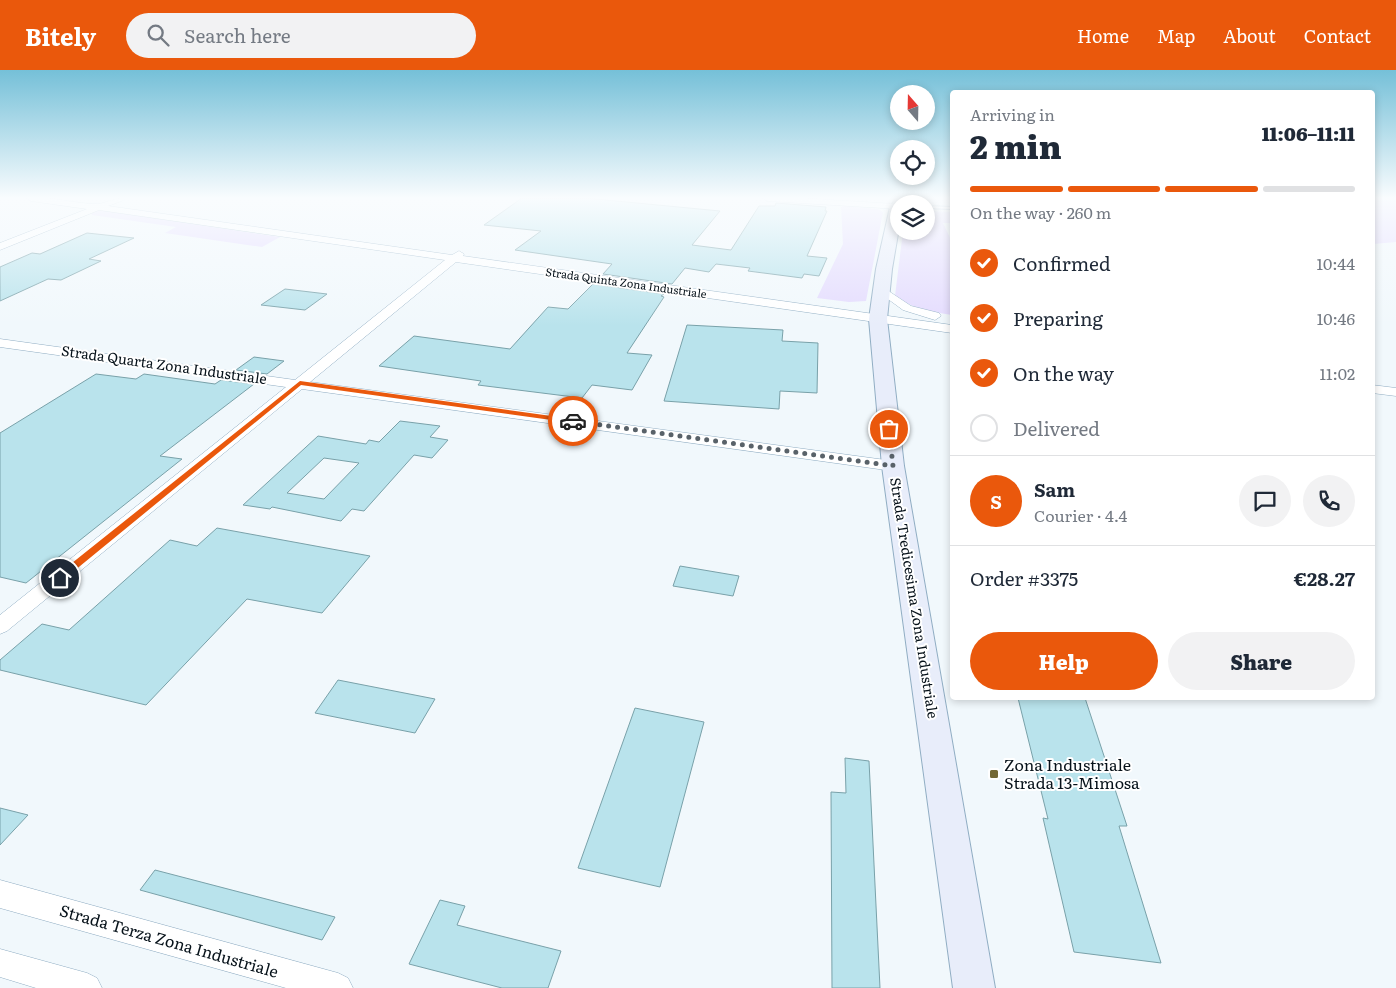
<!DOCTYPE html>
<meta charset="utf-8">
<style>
:root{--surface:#fff;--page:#f2f2f3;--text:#1f2937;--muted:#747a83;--line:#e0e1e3;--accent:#ea580c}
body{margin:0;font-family:Literata,serif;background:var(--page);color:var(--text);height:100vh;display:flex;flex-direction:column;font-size:19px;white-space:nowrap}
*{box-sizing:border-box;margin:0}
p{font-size:16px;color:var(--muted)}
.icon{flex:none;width:28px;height:28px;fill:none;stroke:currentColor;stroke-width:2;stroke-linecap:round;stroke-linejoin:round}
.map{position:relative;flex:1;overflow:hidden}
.sheet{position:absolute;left:950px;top:20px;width:425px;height:610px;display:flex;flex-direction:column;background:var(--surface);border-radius:5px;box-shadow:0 2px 8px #0003}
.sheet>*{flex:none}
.needle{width:32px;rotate:340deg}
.controls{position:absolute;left:890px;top:15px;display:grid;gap:10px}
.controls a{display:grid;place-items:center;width:45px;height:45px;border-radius:50%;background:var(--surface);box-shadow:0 2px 8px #0003;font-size:25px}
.pin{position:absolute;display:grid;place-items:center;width:42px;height:42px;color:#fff;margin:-21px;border:2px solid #fff;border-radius:50%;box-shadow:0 1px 5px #0007}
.courier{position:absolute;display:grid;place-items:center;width:50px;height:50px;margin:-25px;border:4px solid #ea580c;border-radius:50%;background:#fff;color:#222;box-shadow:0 1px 6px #0007}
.summary em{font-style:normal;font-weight:800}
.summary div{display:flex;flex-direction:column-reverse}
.summary{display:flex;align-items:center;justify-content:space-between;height:85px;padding:0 20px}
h1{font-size:32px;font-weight:800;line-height:38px}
.bar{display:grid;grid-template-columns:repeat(4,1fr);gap:8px 5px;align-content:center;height:60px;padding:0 20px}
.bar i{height:6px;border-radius:4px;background:var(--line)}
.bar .on{background:var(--accent)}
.bar p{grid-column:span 4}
.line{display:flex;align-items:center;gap:12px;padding:0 20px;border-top:1px solid var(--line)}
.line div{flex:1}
.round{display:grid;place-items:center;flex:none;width:52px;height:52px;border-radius:26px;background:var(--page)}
ol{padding:0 20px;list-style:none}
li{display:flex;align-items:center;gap:15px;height:55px}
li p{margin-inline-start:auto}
li .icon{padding:5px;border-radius:50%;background:var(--accent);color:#fff;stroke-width:4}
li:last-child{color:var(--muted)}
li i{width:28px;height:28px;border:2px solid var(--line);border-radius:50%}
.action{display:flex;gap:10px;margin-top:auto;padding:10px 20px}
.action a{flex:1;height:58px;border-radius:30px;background:var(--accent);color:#fff;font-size:20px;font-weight:800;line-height:58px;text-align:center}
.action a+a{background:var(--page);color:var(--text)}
header{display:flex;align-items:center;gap:30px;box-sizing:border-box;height:70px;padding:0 25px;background:var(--accent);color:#fff}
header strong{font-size:24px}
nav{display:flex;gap:28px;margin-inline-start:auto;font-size:18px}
.search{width:350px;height:45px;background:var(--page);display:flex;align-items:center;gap:12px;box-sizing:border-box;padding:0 18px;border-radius:28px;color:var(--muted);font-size:19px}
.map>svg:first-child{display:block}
</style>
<header>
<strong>Bitely</strong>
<div class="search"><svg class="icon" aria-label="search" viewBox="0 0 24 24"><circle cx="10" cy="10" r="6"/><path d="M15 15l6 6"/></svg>Search here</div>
<nav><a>Home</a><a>Map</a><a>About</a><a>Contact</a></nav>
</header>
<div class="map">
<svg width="1396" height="918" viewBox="0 0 1396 918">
<rect width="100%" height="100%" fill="#f1f8fc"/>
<path fill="#e4dbfe" d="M1373 128H1396V172L1373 174Z
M845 136 878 139 883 142 866 231 849 232 817 228 843 174 841 137Z
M98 141H105L280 167 262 177 165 163 176 157 92 145V143Z
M926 141 952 142V153H943L952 172V245C931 242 913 239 895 226L903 161H926Z"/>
<path fill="#b9e3ec" stroke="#79a1a9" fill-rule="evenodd" d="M522 128H585L720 141 692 175 731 180 759 136H775L776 133 826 137 825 141H827L807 186 827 188 819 206 804 204 802 208 748 201 750 198 716 194 709 202 685 198 672 214 603 204 612 194 515 180 541 161 484 155Z
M87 163 134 168 89 189 101 191 61 210 48 209 0 231V197L32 183 40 184Z
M593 214 664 224 661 226 664 227 627 283 652 285 632 320 592 315 582 328 478 315 481 311 379 296 414 266 510 279 548 237 568 239Z
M285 219 327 224 305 240 261 235Z
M687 255 783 260 782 271 818 273 817 323 780 321 779 339 664 331Z
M254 287 284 291 267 304 236 300Z
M96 304 136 309 144 304 215 314 221 310 254 314 160 386 182 389 26 513 0 507V363Z
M400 351 440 356 430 367 448 370 432 388 414 385 364 441 352 439 341 451 272 437 270 439 243 435 318 366 366 374 369 370 379 372ZM324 388 359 393 324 429 287 423Z
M217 458 370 486 322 543 247 529 146 635 0 600V590L42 554 69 560 170 470 197 476Z
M680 496 739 506 733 526 673 516Z
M338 610 435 629 415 663 315 643Z
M1018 628H1085L1127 756H1119L1161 893 1074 882 1043 748 1048 749Z
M635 638 704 652 660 817 578 798Z
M845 688 869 691 880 918H832L831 722 846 723Z
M0 738 28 745 0 775Z
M155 800 335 847 322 870 140 820Z
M440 830 465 836 457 855 561 881 548 918H502L409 894Z"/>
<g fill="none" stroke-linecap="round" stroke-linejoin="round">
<g stroke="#90adc3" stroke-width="2">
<path id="lane" d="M926 136 952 137V139L926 138Z"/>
</g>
<g stroke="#90adc3" stroke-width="1">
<path id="street" d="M27 128C49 126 72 133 94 134 103 135 113 128 125 128L124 130 108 136 452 185 459 181 464 184 463 186 952 255V263L456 192 310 312 893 391 899 393 901 396 899 399 893 401 302 319 7 561 0 564V545L286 317 0 277V269L295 310 445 190 99 140 0 180V173L87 139 31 131Z
M763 128H800L896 134 899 135V139L767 131Z
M881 216 911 236 939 243 941 246 935 250 903 240 877 221 875 219 877 217Z
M1372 315 1396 318V326L1372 323Z
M0 810 338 903 348 908 353 918H286L0 838Z
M0 879 87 903 97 908 102 918H36L0 907Z"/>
</g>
<g stroke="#90adc3" stroke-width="2">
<path id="secondary" d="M896 128H908L905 134H899V158L892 199 887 249 904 396 995 918H953L882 396 869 249 876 199 890 137Z"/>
</g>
<use href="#lane" fill="#fff" fill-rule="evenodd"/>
<use href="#street" fill="#fff" fill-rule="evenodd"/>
<use href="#secondary" fill="#e8edfa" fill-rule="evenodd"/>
</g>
<linearGradient id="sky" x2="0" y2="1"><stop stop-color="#75c0d8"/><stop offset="0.5" stop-color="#f9fcfe"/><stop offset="1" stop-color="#f9fcfe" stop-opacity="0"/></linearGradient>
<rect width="1396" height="256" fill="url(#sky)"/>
<path fill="#ea580c" d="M300 311 573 349 577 351 573 353 301 315 63 510H57V505Z"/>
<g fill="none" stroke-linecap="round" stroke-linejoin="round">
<path stroke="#596269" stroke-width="5" stroke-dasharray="0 9" d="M573 351 893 396 889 359"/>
</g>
<rect fill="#746835" stroke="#fff" stroke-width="2" x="989" y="699" width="10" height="10" rx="2.5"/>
<g text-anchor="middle" stroke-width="4" stroke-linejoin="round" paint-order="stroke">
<g font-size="11" fill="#07121a" stroke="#fff">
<text transform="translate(626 213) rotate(8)" y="4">Strada Quinta Zona Industriale</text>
</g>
<g font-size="14" fill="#07121a" stroke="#fff">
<text transform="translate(164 295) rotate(8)" y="5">Strada Quarta Zona Industriale</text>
<text transform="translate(914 528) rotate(81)" y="5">Strada Tredicesima Zona Industriale</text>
</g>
<g font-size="16" fill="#07121a" stroke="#fff" text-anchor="start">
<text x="1004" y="701">Zona Industriale<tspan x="1004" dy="18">Strada 13-Mimosa</tspan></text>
</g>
<g font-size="16" fill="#07121a" stroke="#fff">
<text transform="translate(169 871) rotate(16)" y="6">Strada Terza Zona Industriale</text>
</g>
</g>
</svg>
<div class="controls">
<a><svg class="needle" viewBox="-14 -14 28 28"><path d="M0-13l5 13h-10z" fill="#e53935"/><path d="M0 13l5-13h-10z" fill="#747a83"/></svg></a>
<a><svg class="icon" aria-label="locate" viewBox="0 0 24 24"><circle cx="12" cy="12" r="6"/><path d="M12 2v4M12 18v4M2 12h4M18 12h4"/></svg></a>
<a><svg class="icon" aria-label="layers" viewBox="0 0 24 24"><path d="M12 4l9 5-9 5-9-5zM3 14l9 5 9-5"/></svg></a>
</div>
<div class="pin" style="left:889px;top:359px;background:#ea580c"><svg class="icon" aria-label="bag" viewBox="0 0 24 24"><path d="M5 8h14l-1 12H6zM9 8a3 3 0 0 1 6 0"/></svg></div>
<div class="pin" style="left:60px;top:508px;background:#1f2937"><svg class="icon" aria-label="home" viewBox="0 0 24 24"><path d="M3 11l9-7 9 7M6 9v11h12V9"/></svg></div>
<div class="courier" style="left:573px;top:351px"><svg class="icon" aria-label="car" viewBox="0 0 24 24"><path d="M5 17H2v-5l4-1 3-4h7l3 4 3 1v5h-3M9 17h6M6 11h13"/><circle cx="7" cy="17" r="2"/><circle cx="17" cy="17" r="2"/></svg></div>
<section class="sheet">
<div class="summary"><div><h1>2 min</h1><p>Arriving in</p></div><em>11:06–11:11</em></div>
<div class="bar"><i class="on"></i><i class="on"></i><i class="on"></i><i></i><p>On the way · 260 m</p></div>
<ol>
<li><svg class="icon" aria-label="check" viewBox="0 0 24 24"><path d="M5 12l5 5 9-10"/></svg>Confirmed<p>10:44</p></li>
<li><svg class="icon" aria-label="check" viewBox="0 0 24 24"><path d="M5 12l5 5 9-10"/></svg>Preparing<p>10:46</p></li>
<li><svg class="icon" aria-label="check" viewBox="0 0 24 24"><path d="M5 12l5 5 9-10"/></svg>On the way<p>11:02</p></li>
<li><i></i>Delivered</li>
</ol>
<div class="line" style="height:90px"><b class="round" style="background:var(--accent);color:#fff">S</b><div><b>Sam</b><p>Courier · 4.4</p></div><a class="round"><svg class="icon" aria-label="chat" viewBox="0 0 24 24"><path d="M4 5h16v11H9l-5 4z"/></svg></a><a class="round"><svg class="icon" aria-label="phone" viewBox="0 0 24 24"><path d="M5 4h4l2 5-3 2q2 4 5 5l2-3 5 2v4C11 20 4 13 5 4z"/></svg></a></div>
<div class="line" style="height:65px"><div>Order #3375</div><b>€28.27</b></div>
<div class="action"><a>Help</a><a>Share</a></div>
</section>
</div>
